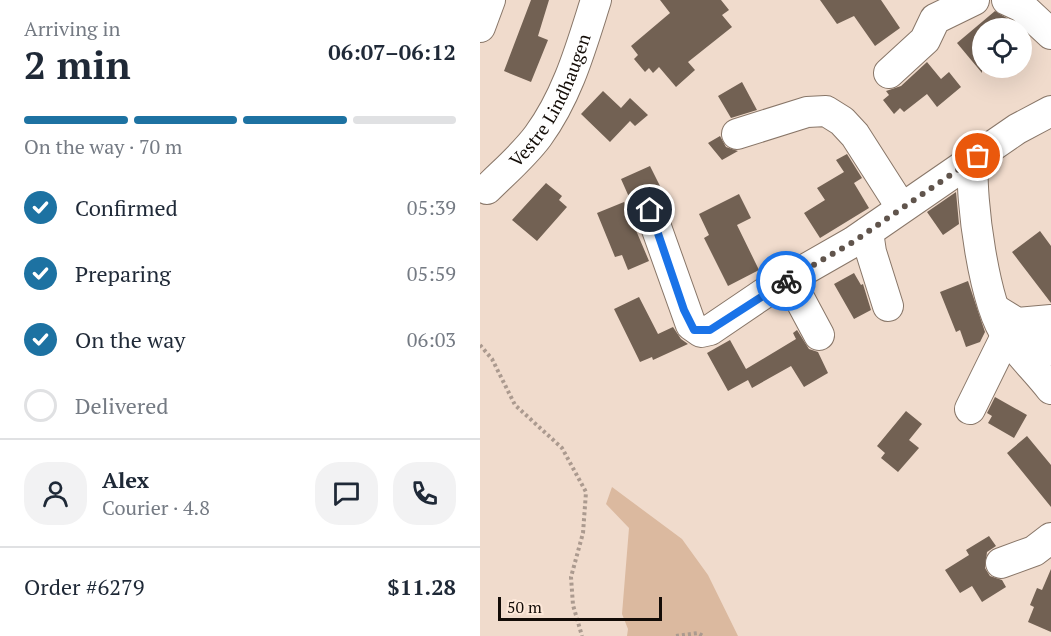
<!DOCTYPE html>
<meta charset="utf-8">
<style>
:root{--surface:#fff;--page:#f2f2f3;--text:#1f2937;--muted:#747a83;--line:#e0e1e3;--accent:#1d72a2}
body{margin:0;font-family:"PT Serif",serif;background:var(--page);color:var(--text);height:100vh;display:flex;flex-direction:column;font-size:22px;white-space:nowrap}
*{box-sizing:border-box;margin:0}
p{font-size:20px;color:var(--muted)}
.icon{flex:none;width:33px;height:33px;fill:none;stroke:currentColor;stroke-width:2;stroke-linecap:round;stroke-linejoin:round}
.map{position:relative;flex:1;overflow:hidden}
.details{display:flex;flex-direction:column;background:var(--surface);width:480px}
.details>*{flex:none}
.tools{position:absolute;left:492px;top:18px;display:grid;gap:12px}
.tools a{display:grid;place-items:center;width:60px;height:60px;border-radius:50%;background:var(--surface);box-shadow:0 6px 24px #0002;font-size:30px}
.scale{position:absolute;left:18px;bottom:15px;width:164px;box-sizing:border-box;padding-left:6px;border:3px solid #130c07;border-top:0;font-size:16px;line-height:21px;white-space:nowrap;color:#130c07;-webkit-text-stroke:4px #fde8d9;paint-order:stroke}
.pin{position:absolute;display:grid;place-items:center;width:51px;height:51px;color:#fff;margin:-26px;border:3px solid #fff;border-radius:50%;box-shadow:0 2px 6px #0007}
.courier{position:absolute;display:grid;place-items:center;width:60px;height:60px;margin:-30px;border:4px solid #1a73e8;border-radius:50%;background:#fff;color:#222;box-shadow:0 2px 8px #0007}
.overview em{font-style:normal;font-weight:700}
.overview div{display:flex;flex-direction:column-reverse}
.overview{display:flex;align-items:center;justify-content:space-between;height:102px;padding:0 24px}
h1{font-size:39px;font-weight:700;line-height:45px}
.bar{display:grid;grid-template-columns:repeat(4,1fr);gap:9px 6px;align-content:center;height:72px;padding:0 24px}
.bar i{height:8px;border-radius:4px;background:var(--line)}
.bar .selected{background:var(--accent)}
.bar p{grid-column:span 4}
.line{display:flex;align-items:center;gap:15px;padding:0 24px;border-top:2px solid var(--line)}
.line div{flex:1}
.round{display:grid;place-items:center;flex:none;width:63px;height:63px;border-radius:24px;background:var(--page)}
ol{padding:0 24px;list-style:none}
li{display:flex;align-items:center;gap:18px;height:66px}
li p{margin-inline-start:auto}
li .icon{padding:6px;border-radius:50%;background:var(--accent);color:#fff;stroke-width:4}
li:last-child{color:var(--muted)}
li i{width:33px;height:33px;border:3px solid var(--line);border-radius:50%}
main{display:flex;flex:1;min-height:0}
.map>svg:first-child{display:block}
</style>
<main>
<section class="details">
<div class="overview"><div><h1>2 min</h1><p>Arriving in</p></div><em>06:07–06:12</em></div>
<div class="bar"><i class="selected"></i><i class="selected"></i><i class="selected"></i><i></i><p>On the way · 70 m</p></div>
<ol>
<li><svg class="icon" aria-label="check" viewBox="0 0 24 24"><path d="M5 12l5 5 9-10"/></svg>Confirmed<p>05:39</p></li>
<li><svg class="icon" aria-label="check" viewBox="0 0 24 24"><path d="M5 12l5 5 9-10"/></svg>Preparing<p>05:59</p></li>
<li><svg class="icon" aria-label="check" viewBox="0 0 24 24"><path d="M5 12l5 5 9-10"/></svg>On the way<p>06:03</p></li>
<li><i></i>Delivered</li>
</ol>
<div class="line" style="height:108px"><a class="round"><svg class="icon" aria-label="person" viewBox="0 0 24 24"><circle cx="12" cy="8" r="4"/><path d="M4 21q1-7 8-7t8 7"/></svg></a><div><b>Alex</b><p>Courier · 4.8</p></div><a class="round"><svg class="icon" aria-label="chat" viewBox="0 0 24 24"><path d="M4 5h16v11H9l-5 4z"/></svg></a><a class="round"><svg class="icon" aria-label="phone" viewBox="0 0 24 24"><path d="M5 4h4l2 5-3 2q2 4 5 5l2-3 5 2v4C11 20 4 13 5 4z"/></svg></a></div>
<div class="line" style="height:78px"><div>Order #6279</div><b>$11.28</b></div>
</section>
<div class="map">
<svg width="571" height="636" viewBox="0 0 571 636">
<rect width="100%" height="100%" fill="#f0dbcc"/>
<path fill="#dbb99f" d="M132 487 202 539 228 575 258 636H147L148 629 142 614 149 528 126 504Z"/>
<path fill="#726153" d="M51 0H69L58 36 68 40 51 82 24 71Z
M180 0H241L249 10 242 15 252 27 208 62 215 70 196 87 179 67 173 73 169 68 165 72 154 59 158 55 151 46 190 13Z
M340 0H401L420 28 395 46 374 16 357 24Z
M515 11 530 20 536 28H502V73L477 43Z
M447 62 461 79 469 72 481 87 457 107 447 94 424 112 420 108 414 114 403 100 409 95 406 91 421 86Z
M262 82 277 110 251 118 238 96Z
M123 91 141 108 150 98 168 115 155 126 150 121 130 142 101 114Z
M240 136 246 147 258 151 242 160 228 143Z
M367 154 382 178 374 183 389 208 340 238 324 213 345 200 337 188 364 172 356 160Z
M170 166 183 192 164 194 153 206 141 179Z
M66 183 82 196 79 200 87 207 57 241 32 220Z
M476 192 479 224 463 235 447 212Z
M259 194 271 218 257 225 279 270 248 286 224 238 229 235 219 214Z
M144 202 169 261 148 270 142 255 135 257 117 213Z
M560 231 571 246V303L532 252Z
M374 273 381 285 383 284 391 310 374 319 354 284Z
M488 281 505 332 500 342 486 347 480 330 476 332 460 292Z
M159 297 178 334 193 327 201 339 208 344 173 360 172 357 160 362 134 309Z
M317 330 329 349 338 352 348 373 324 387 311 366 272 388 268 380 248 391 227 353 250 340 266 369 316 339 313 333Z
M515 397 547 415 534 438 508 423 512 416 507 413Z
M426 411 442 424 429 440 439 448 418 472 401 458 405 453 397 446Z
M547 436 571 465V507L527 453Z
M509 536 516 546 507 552 505 568 510 576 522 580 526 587 502 602 492 586 480 593 465 570 489 555 486 550Z
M571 569V632L548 622 554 607 550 605 557 588 562 590Z"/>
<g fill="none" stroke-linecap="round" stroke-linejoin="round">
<g stroke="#887668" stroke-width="32">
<g id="minor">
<path d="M527 0 542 7 571 34"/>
<path d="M0 27 10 0"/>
<path d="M409 73 445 40 455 19 494 0"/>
<path d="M257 134 327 112 346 111 362 121 375 135 421 207"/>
<path d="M493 160C490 199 504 305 527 336 540 355 557 371 571 389"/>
<path id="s1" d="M7 189C24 172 44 155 58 136 88 95 101 47 116 0"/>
<path d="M170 210 211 325 221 332 230 330 289 290 373 242 537 129 571 111"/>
<path d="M388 232 391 252 408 306"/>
<path d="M309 279 339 335"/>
<path d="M516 310 537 323 571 320"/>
<path d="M490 409 526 336 561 349 571 350"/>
<path d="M521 563 554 551 571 538"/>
</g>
</g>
<path stroke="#ab9a8f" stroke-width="4" stroke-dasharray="3 3" stroke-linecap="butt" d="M0 345 12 359 35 405 82 448 106 492 103 533 91 577 93 605 102 636
M196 636 218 633 223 636"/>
<use href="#minor" stroke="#fff" stroke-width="30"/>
</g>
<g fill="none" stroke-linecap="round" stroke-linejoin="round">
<path stroke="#60544c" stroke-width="6" stroke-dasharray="0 10.8" d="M306 281 373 242 498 156"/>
<path stroke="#1a73e8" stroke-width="8" d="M170 210 204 310 214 330H230L306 281"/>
</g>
<g text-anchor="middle" stroke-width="4.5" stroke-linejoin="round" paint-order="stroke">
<g font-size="18" fill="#130c07" stroke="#fde8d9">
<text dy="6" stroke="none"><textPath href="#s1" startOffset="111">Vestre Lindhaugen</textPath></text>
</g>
</g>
</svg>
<div class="tools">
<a><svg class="icon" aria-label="locate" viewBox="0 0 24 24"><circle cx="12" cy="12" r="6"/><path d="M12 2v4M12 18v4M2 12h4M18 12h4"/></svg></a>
</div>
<div class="scale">50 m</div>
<div class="pin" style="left:498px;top:156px;background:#ea580c"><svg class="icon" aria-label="bag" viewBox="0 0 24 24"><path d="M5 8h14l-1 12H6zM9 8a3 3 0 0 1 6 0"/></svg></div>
<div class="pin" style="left:170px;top:210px;background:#1f2937"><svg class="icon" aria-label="home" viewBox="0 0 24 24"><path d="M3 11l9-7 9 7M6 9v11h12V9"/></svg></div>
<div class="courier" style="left:306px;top:281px"><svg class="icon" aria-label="bike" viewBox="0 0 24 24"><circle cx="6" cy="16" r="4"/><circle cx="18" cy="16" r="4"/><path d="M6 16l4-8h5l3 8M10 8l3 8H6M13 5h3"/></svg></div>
</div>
</main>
